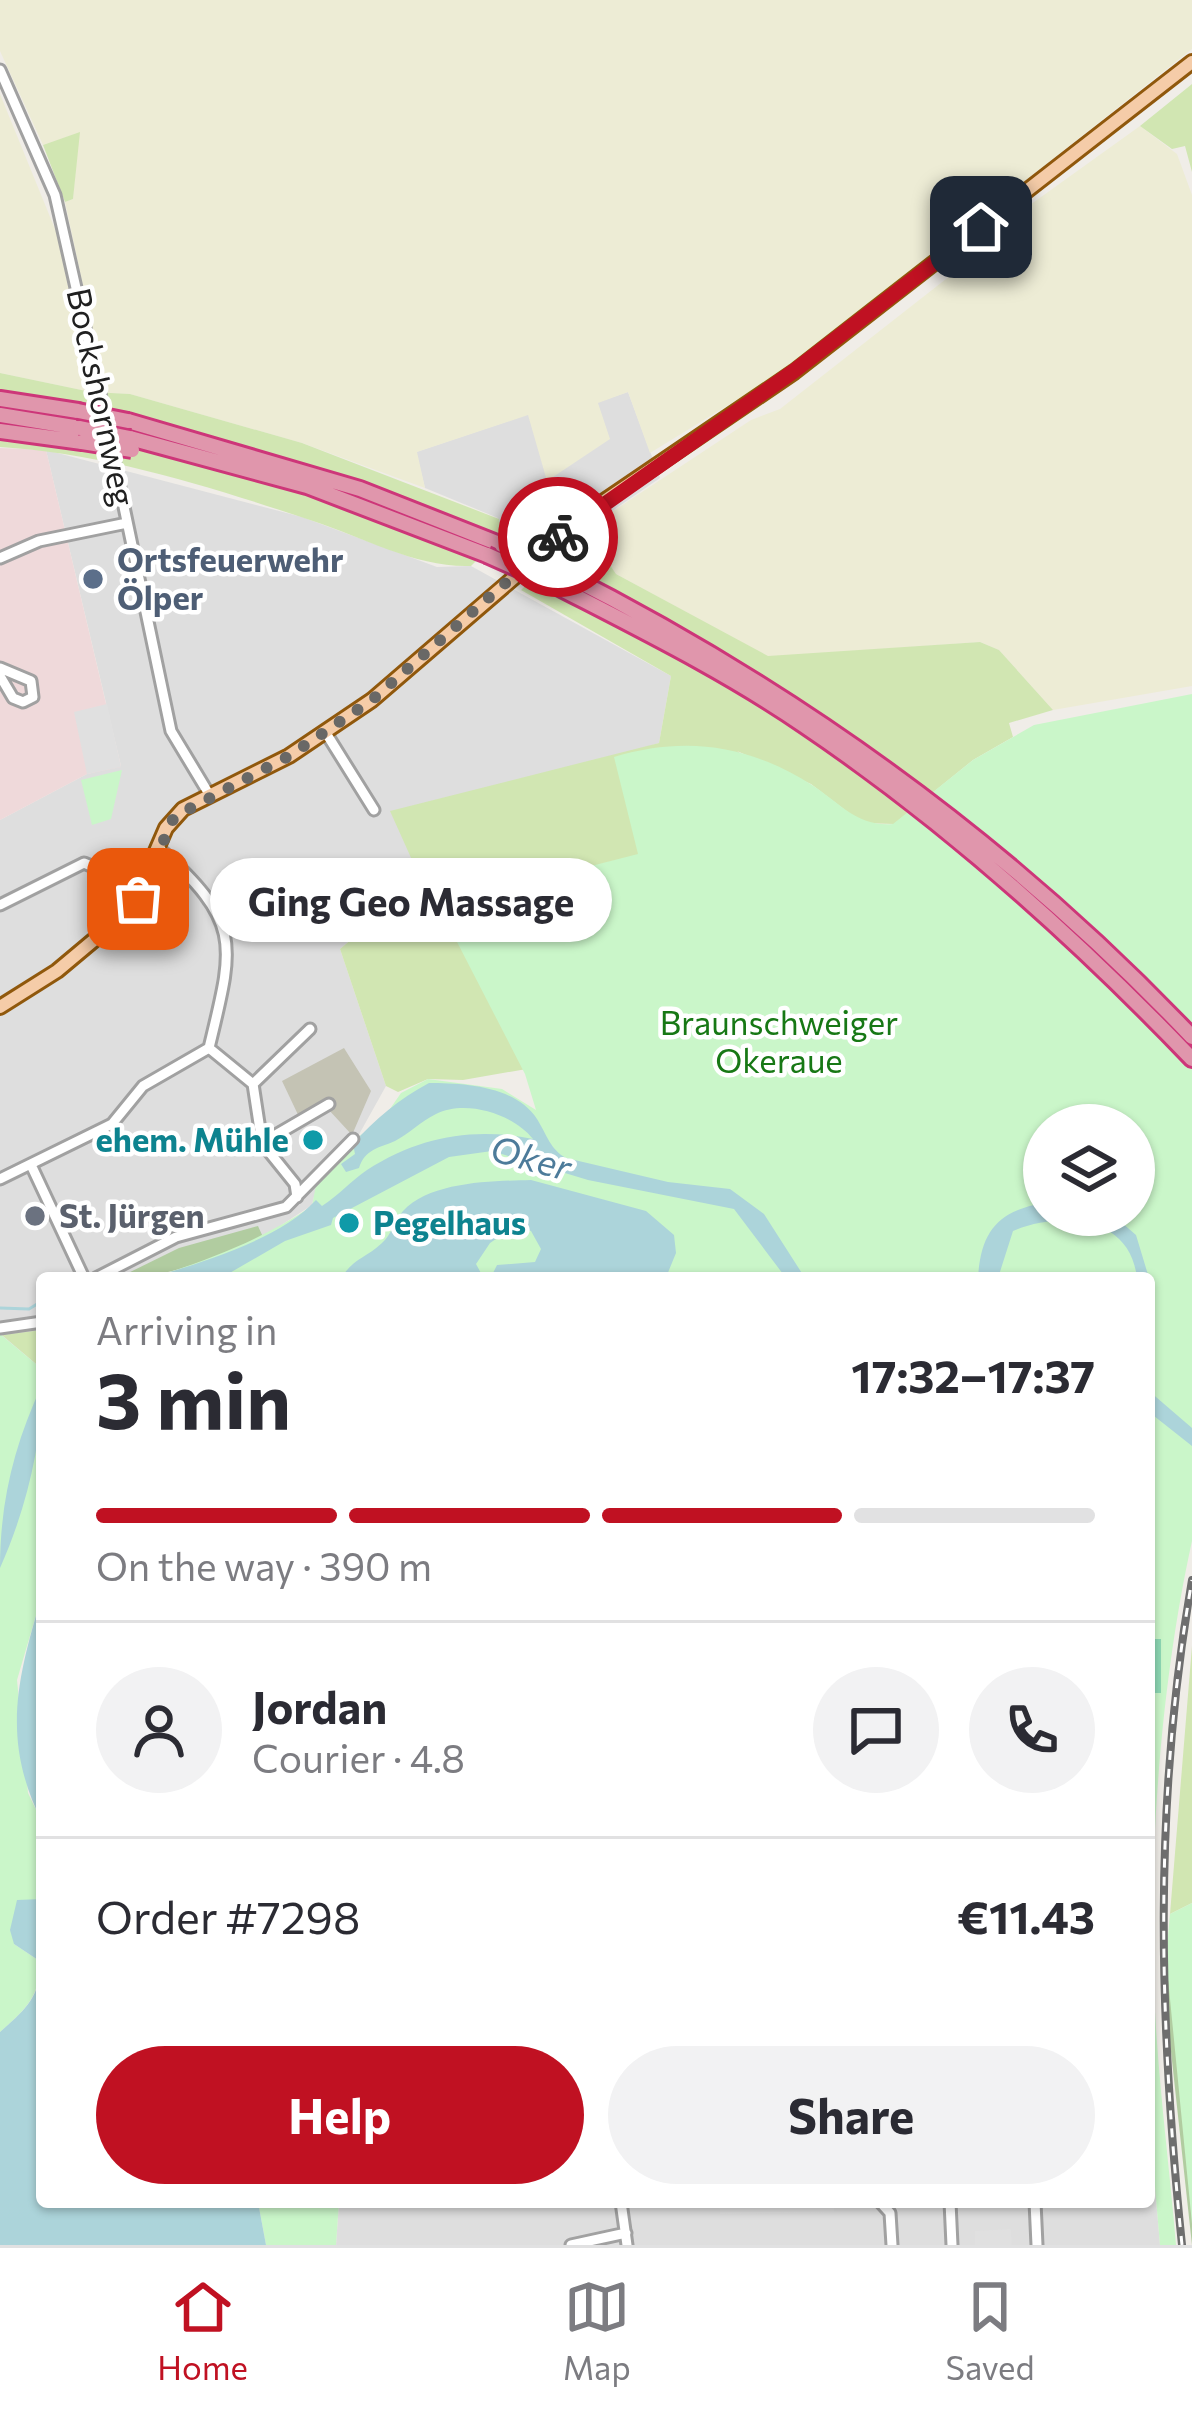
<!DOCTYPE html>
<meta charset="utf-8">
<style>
:root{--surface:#fff;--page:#f2f2f3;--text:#2b2b33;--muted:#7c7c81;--line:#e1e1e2;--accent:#c01122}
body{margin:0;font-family:Commissioner,sans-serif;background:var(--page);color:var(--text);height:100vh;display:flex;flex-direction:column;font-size:45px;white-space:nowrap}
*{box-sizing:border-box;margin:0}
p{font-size:39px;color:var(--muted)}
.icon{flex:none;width:66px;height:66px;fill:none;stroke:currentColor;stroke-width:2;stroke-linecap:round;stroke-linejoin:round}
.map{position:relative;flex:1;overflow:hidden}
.drawer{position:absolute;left:36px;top:1272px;width:1119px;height:936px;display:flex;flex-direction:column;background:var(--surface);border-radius:12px;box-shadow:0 3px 9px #0004}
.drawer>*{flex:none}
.controls{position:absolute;left:1023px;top:1104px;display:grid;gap:24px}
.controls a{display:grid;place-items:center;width:132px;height:132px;border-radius:50%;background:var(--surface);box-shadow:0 3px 9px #0004;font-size:60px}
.pin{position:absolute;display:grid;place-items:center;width:102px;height:102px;color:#fff;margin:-51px;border-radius:24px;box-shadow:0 6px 18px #0006}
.courier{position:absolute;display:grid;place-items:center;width:120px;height:120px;margin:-60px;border:9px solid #c01122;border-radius:50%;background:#fff;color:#222;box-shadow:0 3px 15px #0007}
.bubble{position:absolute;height:84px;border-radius:42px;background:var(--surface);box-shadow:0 3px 9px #0004;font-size:39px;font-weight:700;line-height:84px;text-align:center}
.headline em{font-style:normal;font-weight:700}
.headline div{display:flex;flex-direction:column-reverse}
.headline{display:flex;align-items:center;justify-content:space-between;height:204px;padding:0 60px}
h1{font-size:78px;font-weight:700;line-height:90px}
.bar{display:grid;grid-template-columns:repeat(4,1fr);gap:18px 12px;align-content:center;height:144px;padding:0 60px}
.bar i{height:15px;border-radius:9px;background:var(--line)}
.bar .current{background:var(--accent)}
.bar p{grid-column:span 4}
.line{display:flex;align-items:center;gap:30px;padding:0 60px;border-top:3px solid var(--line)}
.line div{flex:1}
.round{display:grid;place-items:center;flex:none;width:126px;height:126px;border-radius:63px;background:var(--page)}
.button{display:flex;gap:24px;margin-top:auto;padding:24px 60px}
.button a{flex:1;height:138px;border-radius:72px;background:var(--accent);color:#fff;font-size:48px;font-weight:700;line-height:138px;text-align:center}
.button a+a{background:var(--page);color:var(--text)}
.dock{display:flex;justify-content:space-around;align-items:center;height:168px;border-top:3px solid var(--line);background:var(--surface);font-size:33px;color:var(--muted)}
.dock a{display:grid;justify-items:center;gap:6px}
.dock .current{color:var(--accent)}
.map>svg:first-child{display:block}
</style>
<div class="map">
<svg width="1192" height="2245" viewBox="0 0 1192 2245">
<rect width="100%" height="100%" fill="#f0ede8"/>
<path fill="#dedede" d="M628 392 660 478 586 529 553 560 502 535 498 518 425 488 416 452 529 414 547 479 598 402Z
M46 450 302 517 437 567 471 566 671 676 659 743 614 757 421 880 340 949 386 1086 357 1138 317 1185 312 1205 263 1237 151 1278H42V1369L0 1334V820L87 774 121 766Z
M1149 2118 1160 2245H336L339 2202H1149Z"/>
<path fill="#efd9da" d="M0 448 46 450 121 767 87 774 0 820Z"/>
<path fill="#c4c3b4" d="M344 1048 371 1091 352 1135 328 1109 270 1145 266 1139 301 1121 282 1081Z"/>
<path fill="#edecd5" d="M0 0H1192V49L782 372 650 453 628 392 598 403 610 439 547 481 528 415 417 452 425 488 302 443 130 394 106 393 65 202 73 199 79 133 43 145 0 51Z
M0 94 57 234 91 392 0 373Z
M1140 126 1177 154 1192 195V686L1053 710 999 650 980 642 769 657 616 574 586 529 751 420 780 409 992 243 991 233Z"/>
<path fill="#d1e6b2" d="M1192 84V172L1185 146 1172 149 1140 126Z
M80 132 73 199 65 202 43 145Z
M0 373 91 392 130 394 302 443 499 519 502 535 471 566C417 568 365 538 313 521 214 488 105 453 0 447Z
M586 529 616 574 768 656 980 642 999 650 1053 710 1009 723 1013 737 973 760 894 824 862 823 811 784 737 751 1069 975 463 1080 428 1079 398 1092 386 1086 340 949 421 880 390 811 659 743 671 676 521 590Z
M42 1330V1369L2 1335Z
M1192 1646V1903L1170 1914Z"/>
<path fill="#b1cca0" d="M258 1226 263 1237C214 1257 172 1278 118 1278L179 1248Z
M1190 1952 1192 1954V2245L1164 1987Z"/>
<path fill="#caf6c9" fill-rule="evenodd" d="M1192 694V1541C1162 1676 1148 1849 1154 1988 1157 2074 1169 2160 1176 2245H1160L1149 2118V1278H151C209 1260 261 1240 312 1206L316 1185 357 1138 383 1119 401 1093 428 1079 502 1089 536 1110 525 1074 438 905 638 854 614 757C684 736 748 744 812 785 840 803 857 827 893 824L973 760 1034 725ZM1044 1125H1134V1215H1044Z
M122 770 111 819 92 825 81 780Z
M0 1334 42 1369V1595L17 1680 28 1793 42 1822V1899L27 1901 14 1944 38 1960C43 1994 25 2010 0 2032Z
M1192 1903V2224L1166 1958 1170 1914Z
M258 2202H339L336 2245H266Z"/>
<path fill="#8dd8b4" d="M1149 1639H1161V1693H1149Z"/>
<path fill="#e0e0e0" d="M107 704 121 767 87 774 74 712Z
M719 2202H821L834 2204V2212L720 2214Z
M1011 2229 1012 2245H975V2231Z"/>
<path fill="#acd4da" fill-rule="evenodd" d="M429 1083C464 1083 516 1086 537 1119 547 1135 550 1149 566 1158L668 1182 730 1189 764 1214 805 1278H786L734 1209 588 1180 492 1151 449 1157 333 1218 331 1225 285 1241 221 1278H151C202 1262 279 1240 316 1200L322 1206C339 1195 351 1181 367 1170 420 1136 474 1127 533 1139 513 1114 466 1099 436 1114 421 1121 409 1134 395 1141 379 1148 365 1149 359 1168L346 1172 341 1164 355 1154 353 1144C375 1119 399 1099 429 1083Z
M531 1180 646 1211 674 1235 676 1253 667 1275 341 1278C354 1258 366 1258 382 1243 392 1234 395 1220 403 1211 431 1181 494 1181 531 1180ZM515 1226 531 1231 541 1249 535 1262 497 1265 492 1275H482L476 1264 490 1243Z
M1044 1203V1215L1114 1216 1136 1235 1149 1278H1137C1130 1215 1061 1211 1013 1231L998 1278H978C981 1232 997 1211 1044 1203Z
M42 1385C42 1446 25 1512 0 1568 0 1502 14 1445 42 1385Z
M1149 1391 1192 1428V1446L1149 1412Z
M42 1595V1822C1 1739 17 1680 42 1595Z
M42 1899V2202H258L266 2245H0V2032C25 2010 44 1994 38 1960L14 1944 10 1930 17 1900Z"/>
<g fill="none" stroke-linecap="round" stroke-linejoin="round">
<path stroke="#acd4da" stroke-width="3" d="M0 1308 29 1309 42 1301"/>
<g stroke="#a1a1a1" stroke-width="15">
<path id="minor" d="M0 70 55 195 105 416
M111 445 171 731 209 794
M0 558 39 541 127 523
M0 668 31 681 33 697 23 702 13 698 0 676
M326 733 374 810
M0 905 84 863 141 887
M209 1048 253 1084 262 1143 295 1184 297 1197
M253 1084 310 1029
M262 1143 329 1104
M32 1167 84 1278
M0 1179 112 1124 143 1086 209 1048C234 944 243 923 159 848
M96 1278 176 1237 286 1207 353 1139
M0 1328 42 1322
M621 2202 627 2245
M880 2202 890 2213 892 2245
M950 2202 952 2245
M1035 2202 1037 2245
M571 2245 626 2233"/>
</g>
<g stroke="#90580c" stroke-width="18">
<path id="major" d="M0 1007 57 971 131 909 166 828 183 809 289 756 372 700 597 506 794 372 1192 62"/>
</g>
<g stroke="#cd3679" stroke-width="20">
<path id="highway" d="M0 399 78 411
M0 415 80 428
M128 421 360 489 502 545
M0 431 82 442
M130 438 307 486 487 555
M559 571C797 691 1008 843 1192 1037
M550 583C637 628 725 671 805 726 947 822 1074 936 1192 1059"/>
</g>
<use href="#minor" stroke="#fff" stroke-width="9"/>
<use href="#major" stroke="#f5cca8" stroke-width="12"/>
<use href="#highway" stroke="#e096ac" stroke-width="14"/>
<g stroke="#6e6e6e" stroke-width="8">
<path id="rail" d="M1182 2245C1159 2021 1153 1803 1192 1580"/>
</g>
<use href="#rail" stroke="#fff" stroke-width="3" stroke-dasharray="9" stroke-linecap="butt"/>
<g stroke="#cd3679" stroke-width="20" stroke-linecap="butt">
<path id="highway-bridge" d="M78 411 128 421
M80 428 130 438
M82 442 132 450
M502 545 559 571
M487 555 550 583"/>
</g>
<use href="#highway-bridge" stroke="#e096ac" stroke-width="14"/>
</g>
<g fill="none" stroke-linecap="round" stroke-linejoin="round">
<path stroke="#696866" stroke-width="12" stroke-dasharray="0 21.6" d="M138 899 174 817 289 756 372 700 558 537"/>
<path stroke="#c01122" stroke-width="15" d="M558 537 794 371 981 227"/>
</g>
<circle fill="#5c6f8a" stroke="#fff" stroke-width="4.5" cx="93" cy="579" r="12"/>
<g fill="#0f9aa8" stroke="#fff" stroke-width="4.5">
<circle cx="313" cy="1140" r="12"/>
<circle cx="349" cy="1223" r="12"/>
</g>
<circle fill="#6b7280" stroke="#fff" stroke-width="4.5" cx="35" cy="1216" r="12"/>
<g text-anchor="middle" stroke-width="9" stroke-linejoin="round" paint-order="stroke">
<g font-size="33" fill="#202020" stroke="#fff">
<text transform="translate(101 397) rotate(78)" y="12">Bockshornweg</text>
</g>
<g font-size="33" font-weight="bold" fill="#4e5e75" stroke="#fff" text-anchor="start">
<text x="117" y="572">Ortsfeuerwehr<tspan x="117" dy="38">Ölper</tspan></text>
</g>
<g font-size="33" fill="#177815" stroke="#fff">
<text x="779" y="1035">Braunschweiger<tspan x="779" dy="38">Okeraue</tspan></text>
</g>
<g font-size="33" font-weight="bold" fill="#0d838f" stroke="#fff" text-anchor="end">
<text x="289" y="1152">ehem. Mühle</text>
<text x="373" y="1235" text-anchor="start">Pegelhaus</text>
</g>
<g font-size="33" font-weight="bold" fill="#5b616d" stroke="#fff" text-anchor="start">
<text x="59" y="1228">St. Jürgen</text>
</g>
<g font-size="36" font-style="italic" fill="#4d7b9a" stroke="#fff">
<text transform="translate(531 1158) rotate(15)" y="13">Oker</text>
</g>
</g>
</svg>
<div class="controls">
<a><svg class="icon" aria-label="layers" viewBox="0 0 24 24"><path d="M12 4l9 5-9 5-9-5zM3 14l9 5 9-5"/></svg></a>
</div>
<div class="pin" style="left:138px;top:899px;background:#ea580c"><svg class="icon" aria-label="bag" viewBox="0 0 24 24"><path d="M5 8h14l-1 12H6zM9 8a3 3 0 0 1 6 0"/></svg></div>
<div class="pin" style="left:981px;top:227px;background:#1f2937"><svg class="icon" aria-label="home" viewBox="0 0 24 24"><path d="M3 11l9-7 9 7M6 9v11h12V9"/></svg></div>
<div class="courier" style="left:558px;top:537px"><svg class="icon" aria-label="bike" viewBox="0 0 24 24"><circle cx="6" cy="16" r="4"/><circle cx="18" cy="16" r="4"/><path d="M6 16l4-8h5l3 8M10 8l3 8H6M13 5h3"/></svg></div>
<div class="bubble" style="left:210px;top:858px;width:402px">Ging Geo Massage</div>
<section class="drawer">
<div class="headline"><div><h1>3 min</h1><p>Arriving in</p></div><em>17:32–17:37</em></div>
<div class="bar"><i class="current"></i><i class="current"></i><i class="current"></i><i></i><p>On the way · 390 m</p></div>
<div class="line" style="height:216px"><a class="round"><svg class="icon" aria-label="person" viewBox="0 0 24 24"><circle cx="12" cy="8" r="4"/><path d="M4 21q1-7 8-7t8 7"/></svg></a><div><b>Jordan</b><p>Courier · 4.8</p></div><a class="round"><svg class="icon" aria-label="chat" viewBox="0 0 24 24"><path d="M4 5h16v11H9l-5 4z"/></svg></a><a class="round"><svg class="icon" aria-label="phone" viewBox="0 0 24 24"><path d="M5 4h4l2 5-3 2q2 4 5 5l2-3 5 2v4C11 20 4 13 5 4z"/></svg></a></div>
<div class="line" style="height:156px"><div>Order #7298</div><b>€11.43</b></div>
<div class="button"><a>Help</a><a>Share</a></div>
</section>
</div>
<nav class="dock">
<a class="current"><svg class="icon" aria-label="home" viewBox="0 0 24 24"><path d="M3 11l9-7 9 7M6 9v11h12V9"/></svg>Home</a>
<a><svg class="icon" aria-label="map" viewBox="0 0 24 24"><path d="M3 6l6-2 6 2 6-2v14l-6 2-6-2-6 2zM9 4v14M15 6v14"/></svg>Map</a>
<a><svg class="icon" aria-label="saved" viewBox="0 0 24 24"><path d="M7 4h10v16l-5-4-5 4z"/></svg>Saved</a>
</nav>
